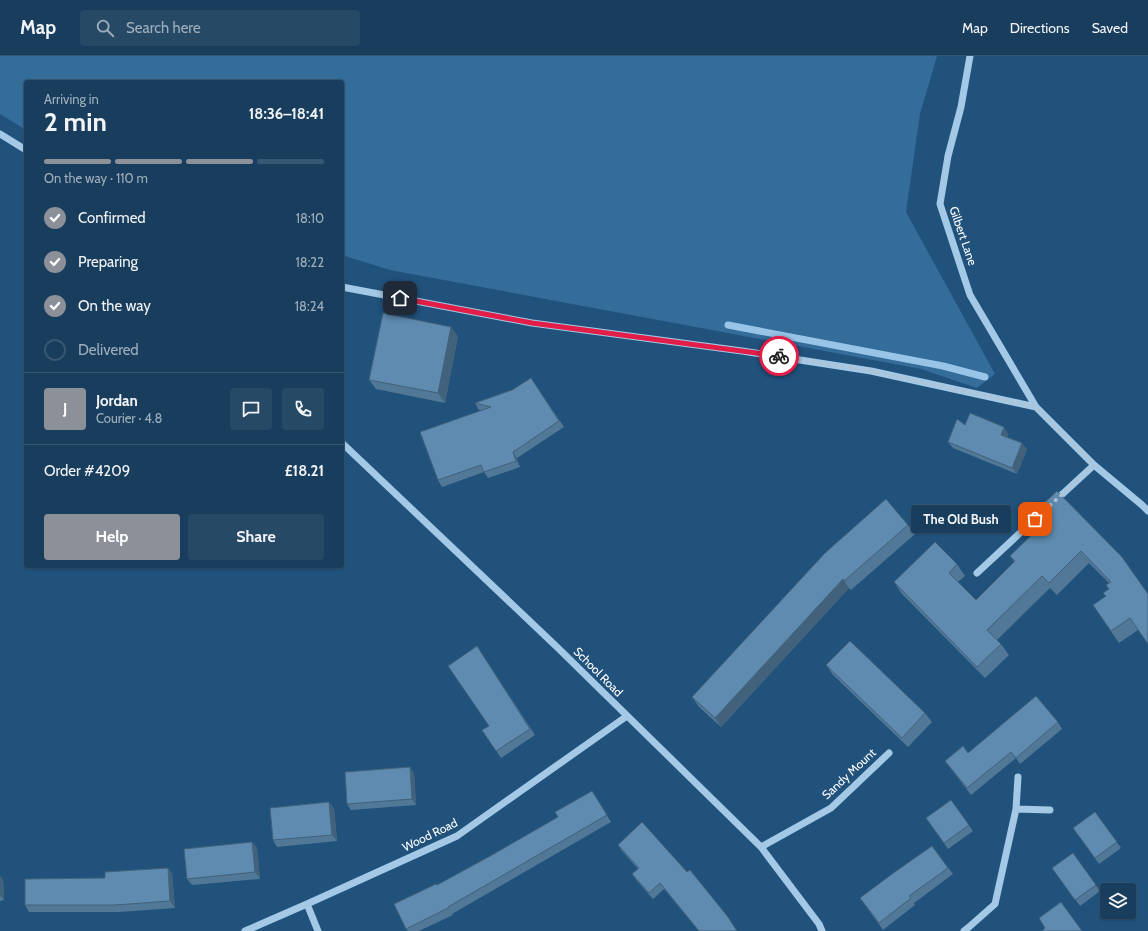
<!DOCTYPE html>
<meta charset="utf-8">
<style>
:root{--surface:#193e5d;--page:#264966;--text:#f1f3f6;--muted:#9faebc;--line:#375772;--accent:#8c9099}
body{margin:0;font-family:Cabin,sans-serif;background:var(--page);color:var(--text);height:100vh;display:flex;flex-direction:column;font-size:15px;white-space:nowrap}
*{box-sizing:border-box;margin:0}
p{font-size:13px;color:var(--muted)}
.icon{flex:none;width:22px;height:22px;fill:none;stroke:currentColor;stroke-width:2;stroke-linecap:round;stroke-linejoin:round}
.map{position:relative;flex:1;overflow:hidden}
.side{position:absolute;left:24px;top:24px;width:320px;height:488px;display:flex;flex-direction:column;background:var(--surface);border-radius:4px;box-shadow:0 1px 3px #0004,0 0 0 1px var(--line)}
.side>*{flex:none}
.buttons{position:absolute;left:1100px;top:827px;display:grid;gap:8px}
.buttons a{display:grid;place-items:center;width:36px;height:36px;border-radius:4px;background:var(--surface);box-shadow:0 1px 3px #0004,0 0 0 1px var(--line);font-size:20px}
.pin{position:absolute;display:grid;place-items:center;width:34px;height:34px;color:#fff;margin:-17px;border-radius:8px;box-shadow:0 2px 6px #0006}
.courier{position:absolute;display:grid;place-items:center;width:40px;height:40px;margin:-20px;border:3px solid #e11d48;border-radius:50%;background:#fff;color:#222;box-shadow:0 1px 5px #0007}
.bubble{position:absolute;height:28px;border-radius:4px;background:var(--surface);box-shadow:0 1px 3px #0004,0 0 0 1px var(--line);font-size:13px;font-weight:700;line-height:28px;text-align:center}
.headline em{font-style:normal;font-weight:700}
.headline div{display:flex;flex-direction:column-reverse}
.headline{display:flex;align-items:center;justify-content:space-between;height:68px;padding:0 20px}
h1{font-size:26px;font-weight:700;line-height:30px}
.bar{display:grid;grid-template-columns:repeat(4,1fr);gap:6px 4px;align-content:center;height:48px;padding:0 20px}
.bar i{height:5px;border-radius:3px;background:var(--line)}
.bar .current{background:var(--accent)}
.bar p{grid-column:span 4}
.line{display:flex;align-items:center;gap:10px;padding:0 20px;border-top:1px solid var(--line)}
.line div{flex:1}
.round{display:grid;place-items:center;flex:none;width:42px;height:42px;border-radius:4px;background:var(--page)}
ol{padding:0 20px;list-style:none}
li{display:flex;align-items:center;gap:12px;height:44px}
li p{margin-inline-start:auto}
li .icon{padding:4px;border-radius:50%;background:var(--accent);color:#fff;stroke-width:4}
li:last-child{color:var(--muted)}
li i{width:22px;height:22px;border:2px solid var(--line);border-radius:50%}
.cta{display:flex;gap:8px;margin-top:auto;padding:8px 20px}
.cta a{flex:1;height:46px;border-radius:4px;background:var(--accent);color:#fff;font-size:16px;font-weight:700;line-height:46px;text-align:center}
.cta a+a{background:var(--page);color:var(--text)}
header{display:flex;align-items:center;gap:24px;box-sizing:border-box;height:56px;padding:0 20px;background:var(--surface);border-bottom:1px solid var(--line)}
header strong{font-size:19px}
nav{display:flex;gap:22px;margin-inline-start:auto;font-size:14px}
.search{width:280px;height:36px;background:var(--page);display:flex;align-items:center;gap:10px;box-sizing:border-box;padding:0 14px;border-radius:4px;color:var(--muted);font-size:15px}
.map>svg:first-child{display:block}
</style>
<header>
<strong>Map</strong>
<div class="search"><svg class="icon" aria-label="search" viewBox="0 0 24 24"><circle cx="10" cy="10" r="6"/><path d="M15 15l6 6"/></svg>Search here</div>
<nav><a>Map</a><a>Directions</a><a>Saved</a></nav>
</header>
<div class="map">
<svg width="1148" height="875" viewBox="0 0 1148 875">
<rect width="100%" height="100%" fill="#21527c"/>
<path fill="#346c9a" d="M0 0H937L920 58 906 156 995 318 977 332 921 313 390 214 342 199V26H26V74L0 58Z"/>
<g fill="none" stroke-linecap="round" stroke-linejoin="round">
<path stroke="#98c5e7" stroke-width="7" d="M728 269 943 310 985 321"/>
<path stroke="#a4c9e6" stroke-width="7" d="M970 0 961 51 948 100 940 148 970 239 1036 351 1094 409 1142 449 1148 455
M0 78 26 94
M342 231 532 267 742 295 871 315 1036 351
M342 387 558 592 761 791 819 868 822 875
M1056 444 1094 409
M977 517 1048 451
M1016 753 1050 754
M761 791 831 752 889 697
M307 848 318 875
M245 875 307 848 457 780 627 660
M964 875 969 871 995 848 1016 753 1018 721"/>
</g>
<path fill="#517896" d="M458 280 445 347 376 333 369 324Z
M531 322 564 371 517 402 520 411 488 422 484 416 442 431 438 424 481 354H479L475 347 512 334Z
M965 369 1004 371 1008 378 1007 381 1027 393 1017 418 953 392 948 386Z
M1039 452 1122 501 1138 574 1119 587 1093 549 1106 540 1109 533V527L1089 507 1057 539 1050 532 997 584 1001 588 1009 599 985 622 902 538 894 526 957 508 965 520 958 526 976 544 1014 506 1010 500 1047 464Z
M908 469 915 478 851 534 849 532 721 671 699 651 692 641Z
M477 590 535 679 501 702 482 674 489 670Z
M826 609 925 657 932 666 908 691 833 619Z
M1058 666 1062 673 1020 708 1016 702 971 739 945 705Z
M410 711 414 718 416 749 351 754 347 748Z
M592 735 611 766 452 858 453 859 419 875H408L406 873 492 799 558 761Z
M951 744 973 775 948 793 926 762Z
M329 746 334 753 337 785 277 791 273 784Z
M1095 756 1121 792 1099 808 1073 772Z
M642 766 699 875 664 833 653 843 637 825 632 818 638 813 622 795 618 789Z
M252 786 257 792 260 823 192 829 187 823Z
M932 790 953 818 914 847 915 849 883 874 860 842Z
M1073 797 1100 835 1080 850 1052 812Z
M168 812 172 818 175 852 119 856H29L25 849 105 822Z
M0 820 3 824 4 844 0 845Z"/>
<path fill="#42617a" d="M451 271 458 280 445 347 438 337Z
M1004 371 1008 378 1006 385 1001 379Z
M1022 387 1027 393 1017 418 1012 412Z
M513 396 517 402 520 411 516 405Z
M843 523 849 532 721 671 715 662Z
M410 711 414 718 416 749 412 743Z
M329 746 334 753 337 785 332 779Z
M252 786 257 792 260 823 255 816Z
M168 812 172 818 175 852 170 845Z
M0 820 3 824 4 844 0 839Z"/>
<path fill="#5e8baf" stroke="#42617a" d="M383 257 451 271 438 337 369 324Z
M531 322 559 365 513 396 516 405 484 416 481 409 438 424 420 376 491 351 475 347 512 334Z
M970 357 1004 371 1001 379 1022 387 1012 412 948 386 957 363 965 369Z
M1057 435 1122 501 1148 538V588L1130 562 1111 575 1093 549 1106 540 1103 537 1109 533 1106 529 1111 526 1081 495 1049 527 1042 520 987 574 1001 588 977 611 894 526 935 486 957 508 949 517 976 544 1015 505 1010 500 1049 462 1039 452Z
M886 443 908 469 844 525 843 523 715 662 692 641 825 497Z
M850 585 925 657 902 682 826 609Z
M477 590 530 673 496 695 482 674 489 670 448 610Z
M1036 640 1058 666 1016 702 1011 696 967 732 945 705 963 690 968 697Z
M410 711 412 743 347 748 345 716Z
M592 735 607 759 448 851V852L406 873 394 848 436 828 437 829 492 799 558 761 555 756Z
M951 744 969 769 944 787 926 762Z
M329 746 332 779 273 784 270 752Z
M1095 756 1117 786 1095 802 1073 772Z
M642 766 687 816 690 814 728 861 737 875H699L660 827 649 837 632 818 639 812 618 789Z
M252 786 255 816 187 823 184 793Z
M932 790 948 812 909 840 911 842 879 867 860 842 892 818Z
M1073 797 1096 829 1075 844 1052 812Z
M168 812 170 845 115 849H25V823L105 822V816Z
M1061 846 1082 875H1042L1045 872 1039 862Z"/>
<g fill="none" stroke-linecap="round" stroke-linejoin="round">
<path stroke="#b1c2d1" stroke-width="4" stroke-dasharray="0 7.2" d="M779 300 871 315 1036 351 1094 409 1035 463"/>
<path stroke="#e11d48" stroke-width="5" d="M400 242 532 267 779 300"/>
</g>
<g text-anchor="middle" stroke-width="4" stroke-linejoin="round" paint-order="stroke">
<g font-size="12" fill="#fff" stroke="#21527c">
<text transform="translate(963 180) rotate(71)" y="4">Gilbert Lane</text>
<text transform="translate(598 616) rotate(45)" y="4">School Road</text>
<text transform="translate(849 718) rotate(-43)" y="4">Sandy Mount</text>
<text transform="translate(430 779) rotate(-26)" y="4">Wood Road</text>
</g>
</g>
</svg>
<div class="buttons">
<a><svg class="icon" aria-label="layers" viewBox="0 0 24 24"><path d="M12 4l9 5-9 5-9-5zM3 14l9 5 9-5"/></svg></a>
</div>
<div class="pin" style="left:1035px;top:463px;background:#ea580c"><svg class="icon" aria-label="bag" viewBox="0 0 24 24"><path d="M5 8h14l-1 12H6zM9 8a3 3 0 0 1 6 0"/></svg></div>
<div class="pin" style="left:400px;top:242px;background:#1f2937"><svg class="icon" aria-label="home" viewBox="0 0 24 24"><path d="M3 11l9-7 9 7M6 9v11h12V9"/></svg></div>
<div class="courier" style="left:779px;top:300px"><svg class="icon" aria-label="bike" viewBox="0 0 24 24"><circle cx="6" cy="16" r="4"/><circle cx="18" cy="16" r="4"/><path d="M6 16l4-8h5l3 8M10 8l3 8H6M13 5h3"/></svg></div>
<div class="bubble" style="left:911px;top:449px;width:100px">The Old Bush</div>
<section class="side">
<div class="headline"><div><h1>2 min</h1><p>Arriving in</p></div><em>18:36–18:41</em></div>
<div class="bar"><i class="current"></i><i class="current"></i><i class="current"></i><i></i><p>On the way · 110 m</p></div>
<ol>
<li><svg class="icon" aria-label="check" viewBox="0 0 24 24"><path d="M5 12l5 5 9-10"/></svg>Confirmed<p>18:10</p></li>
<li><svg class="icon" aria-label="check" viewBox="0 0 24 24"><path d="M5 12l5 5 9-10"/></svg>Preparing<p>18:22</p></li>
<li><svg class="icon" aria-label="check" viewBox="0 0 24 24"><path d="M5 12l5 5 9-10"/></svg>On the way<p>18:24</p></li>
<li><i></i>Delivered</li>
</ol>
<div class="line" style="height:72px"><b class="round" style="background:var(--accent);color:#fff">J</b><div><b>Jordan</b><p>Courier · 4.8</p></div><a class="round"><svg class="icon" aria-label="chat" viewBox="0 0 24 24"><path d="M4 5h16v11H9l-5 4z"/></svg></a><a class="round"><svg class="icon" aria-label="phone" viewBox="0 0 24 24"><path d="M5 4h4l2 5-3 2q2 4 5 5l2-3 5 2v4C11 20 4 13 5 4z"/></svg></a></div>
<div class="line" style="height:52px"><div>Order #4209</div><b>£18.21</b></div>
<div class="cta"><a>Help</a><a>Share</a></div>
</section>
</div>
